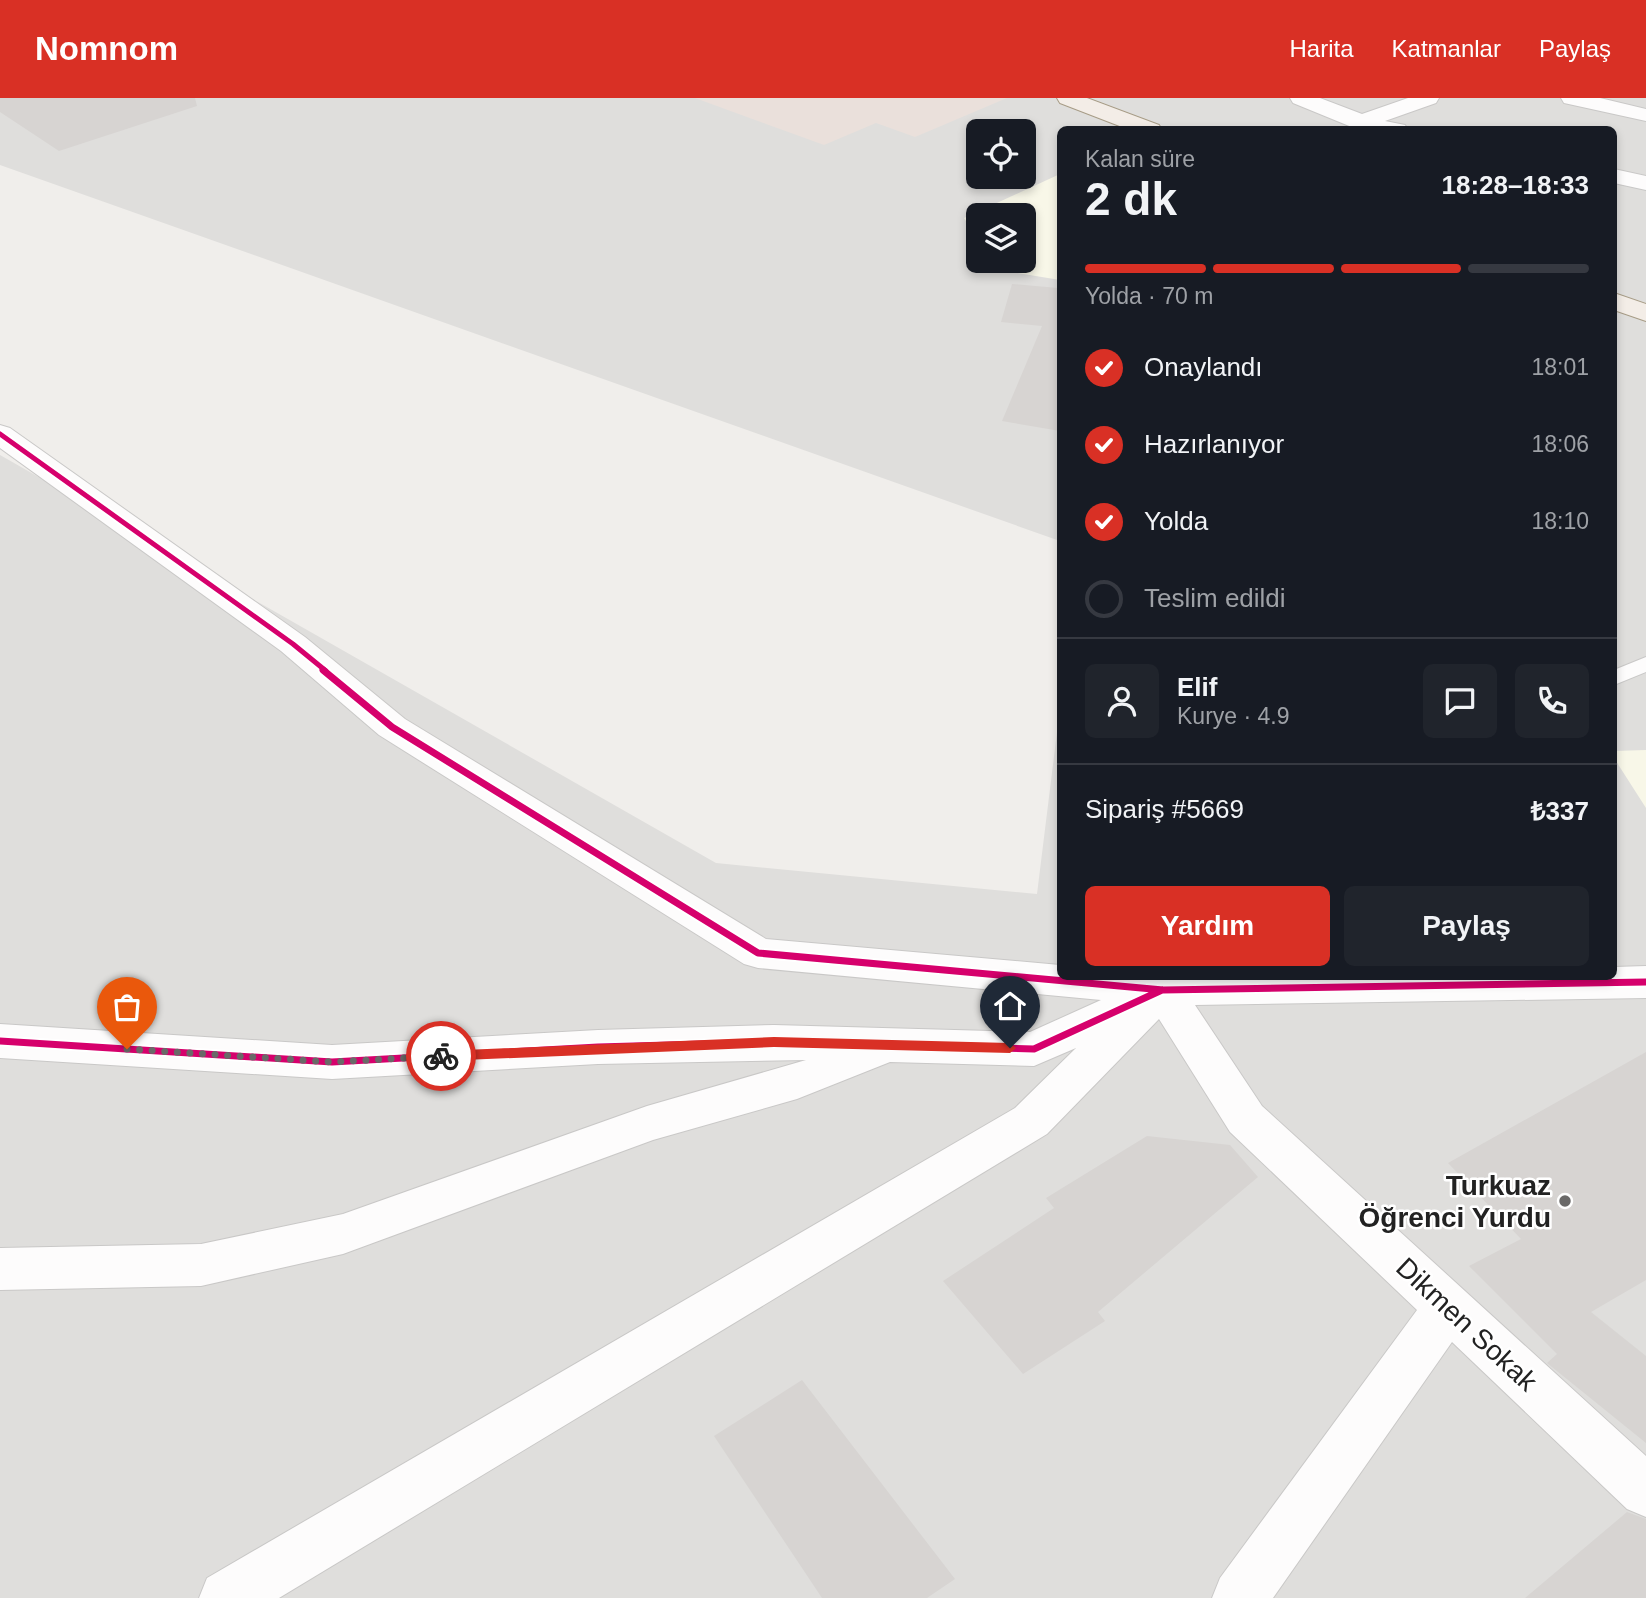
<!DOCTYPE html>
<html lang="tr">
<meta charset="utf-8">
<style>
:root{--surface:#171b24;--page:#20242c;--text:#f1f3f6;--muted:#9ea1a6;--line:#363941;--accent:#d93025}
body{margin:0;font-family:Arial,sans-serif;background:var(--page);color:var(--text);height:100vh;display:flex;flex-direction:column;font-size:26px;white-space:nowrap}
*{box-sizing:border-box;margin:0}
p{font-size:23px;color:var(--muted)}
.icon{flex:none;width:38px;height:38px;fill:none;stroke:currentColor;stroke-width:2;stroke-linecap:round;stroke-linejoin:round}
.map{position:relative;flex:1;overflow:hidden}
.details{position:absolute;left:1057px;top:28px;width:560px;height:854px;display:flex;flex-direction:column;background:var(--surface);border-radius:10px;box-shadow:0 4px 10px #0003}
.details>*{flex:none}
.fabs{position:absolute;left:966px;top:21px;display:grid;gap:14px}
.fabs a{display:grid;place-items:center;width:70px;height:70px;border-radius:10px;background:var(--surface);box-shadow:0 4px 10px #0003;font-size:35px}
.pin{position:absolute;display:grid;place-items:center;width:60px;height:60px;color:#fff;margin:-72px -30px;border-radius:50% 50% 50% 0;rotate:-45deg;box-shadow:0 0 7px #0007}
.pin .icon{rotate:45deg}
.courier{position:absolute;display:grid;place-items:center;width:70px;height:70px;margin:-35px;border:5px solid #d93025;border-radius:50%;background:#fff;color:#222;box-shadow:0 2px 9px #0007}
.summary em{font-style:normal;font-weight:700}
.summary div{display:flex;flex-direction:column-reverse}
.summary{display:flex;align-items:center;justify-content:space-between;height:119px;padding:0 28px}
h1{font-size:46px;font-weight:700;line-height:52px}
.bar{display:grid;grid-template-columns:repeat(4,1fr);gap:10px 7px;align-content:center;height:84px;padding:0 28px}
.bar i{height:9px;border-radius:5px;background:var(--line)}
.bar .current{background:var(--accent)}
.bar p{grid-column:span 4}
.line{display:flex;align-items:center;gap:18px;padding:0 28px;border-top:2px solid var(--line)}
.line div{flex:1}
.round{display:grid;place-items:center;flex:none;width:74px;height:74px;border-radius:10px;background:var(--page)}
ol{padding:0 28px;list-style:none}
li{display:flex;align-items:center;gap:21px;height:77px}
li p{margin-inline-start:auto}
li .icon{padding:7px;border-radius:50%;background:var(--accent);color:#fff;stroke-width:4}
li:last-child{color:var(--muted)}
li i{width:38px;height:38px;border:4px solid var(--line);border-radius:50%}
.action{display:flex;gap:14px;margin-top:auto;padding:14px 28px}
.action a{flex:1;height:80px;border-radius:10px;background:var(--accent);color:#fff;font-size:28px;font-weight:700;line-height:80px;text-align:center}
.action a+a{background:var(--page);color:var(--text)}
header{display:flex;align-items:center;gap:42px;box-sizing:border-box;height:98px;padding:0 35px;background:var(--accent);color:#fff}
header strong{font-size:33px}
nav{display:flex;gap:38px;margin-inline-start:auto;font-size:24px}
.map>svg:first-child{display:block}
</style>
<header>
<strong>Nomnom</strong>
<nav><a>Harita</a><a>Katmanlar</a><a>Paylaş</a></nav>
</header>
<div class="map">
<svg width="1646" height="1500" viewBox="0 0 1646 1500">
<rect width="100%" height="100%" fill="#f0eeeb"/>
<path fill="#dfdedc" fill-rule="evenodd" d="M0 0H1646V1500H0V357L716 765 1037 796 1060 610V878H1614V32H1060V443L0 67ZM978 33H1024V79H978ZM978 117H1024V163H978Z"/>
<path fill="#f8f7e8" d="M1060 76V182L1000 172 994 163H1024V117H978V141L964 120Z
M1646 652V710L1614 660V653Z"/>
<path fill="#eae0db" d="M695 0H1007L915 39 876 25 824 47Z"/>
<path fill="#d7d4d2" d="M0 0H195L197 8 59 53 0 14Z
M1012 186 1058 190 1060 186V333L1002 323 1042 228 1001 224Z
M1646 954V1182L1591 1214 1646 1258V1345L1547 1265 1557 1256 1469 1168 1521 1141 1448 1065Z
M1147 1038 1230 1047 1258 1079 1098 1214 1105 1223 1023 1276 943 1183 1054 1110 1046 1100Z
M802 1282 955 1481 927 1500H822L714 1338Z
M1627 1414 1646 1421V1500H1525Z"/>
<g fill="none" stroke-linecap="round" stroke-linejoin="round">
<g stroke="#c9c8c7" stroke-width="2">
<path id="lane" d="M1646 559V574L1614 587V572Z"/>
</g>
<g stroke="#c9c8c7" stroke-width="2">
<path id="street" d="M1290 0H1320L1362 16 1408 0H1439L1436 5 1385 23 1405 27 1408 32H1359L1293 5Z
M1561 0H1600L1646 11V23L1564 5Z
M1614 71 1646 78V92L1614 85Z
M0 327 10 330 305 539 405 621 766 841 1060 867V878H1614V869L1646 868V900L1195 907 1262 1008 1646 1358V1419L1627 1411 1452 1244 1273 1500H1212L1220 1480 1417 1212 1230 1034 1159 921 1047 1036 279 1500H199L207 1480 1015 1010 1076 950 1034 968 890 964 797 1001 653 1042 343 1156 201 1188 0 1192V1150L201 1146 343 1116 647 1008 806 962 598 966 332 981 0 960V926L332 947 598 932 774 927 1030 934 1101 902 758 870 744 866 379 637 281 553 0 350Z"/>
</g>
<g stroke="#a79c86" stroke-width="2">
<path id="primary" d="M1057 0H1087L1159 27 1162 32H1130L1060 5Z
M1614 195 1646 206V223L1614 212Z"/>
</g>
<use href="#lane" fill="#fdfcfc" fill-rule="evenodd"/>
<use href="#street" fill="#fdfcfc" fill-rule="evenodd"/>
<use href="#primary" fill="#f3ede7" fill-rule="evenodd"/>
<g stroke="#fff" stroke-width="9">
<path id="cycleway-far1" d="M0 336 293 546 326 573"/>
</g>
<g stroke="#fff" stroke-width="11">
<path id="cycleway" d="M323 572 392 629 758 855 1163 892 1646 884
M0 943 332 964 598 949 774 944 1034 951 1162 892"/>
</g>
<use href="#cycleway-far1" stroke="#d6006c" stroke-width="5"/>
<use href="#cycleway" stroke="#d6006c" stroke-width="7"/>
</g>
<path fill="#d93025" d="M774 939 1010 945 1016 950 1010 955 774 949 441 963 435 958 441 953Z"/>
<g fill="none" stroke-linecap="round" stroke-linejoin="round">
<path stroke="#6a6968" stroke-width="7" stroke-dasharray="0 12.6" d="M127 951 332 964 441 958"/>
</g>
<circle fill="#6a6968" stroke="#fff" stroke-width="2.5" cx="1565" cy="1103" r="7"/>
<g text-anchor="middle" stroke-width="5" stroke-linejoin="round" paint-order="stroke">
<g font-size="28" font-weight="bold" fill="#222" stroke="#fff" text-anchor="end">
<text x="1551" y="1097">Turkuaz<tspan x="1551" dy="32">Öğrenci Yurdu</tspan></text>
</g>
<g font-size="28" fill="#222" stroke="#fff">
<text transform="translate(1467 1226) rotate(43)" y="10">Dikmen Sokak</text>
</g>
</g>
</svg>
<div class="fabs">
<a><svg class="icon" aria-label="locate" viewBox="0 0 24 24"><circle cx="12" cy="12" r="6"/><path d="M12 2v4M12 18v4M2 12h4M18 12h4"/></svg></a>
<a><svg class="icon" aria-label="layers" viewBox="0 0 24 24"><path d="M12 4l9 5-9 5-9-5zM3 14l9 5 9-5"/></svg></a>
</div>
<div class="pin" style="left:127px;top:951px;background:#ea580c"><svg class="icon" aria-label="bag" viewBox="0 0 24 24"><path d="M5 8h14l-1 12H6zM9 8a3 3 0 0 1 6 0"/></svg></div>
<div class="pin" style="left:1010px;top:950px;background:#1f2937"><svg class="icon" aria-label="home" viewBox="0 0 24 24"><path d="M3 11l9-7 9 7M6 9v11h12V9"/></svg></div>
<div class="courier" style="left:441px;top:958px"><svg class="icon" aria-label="bike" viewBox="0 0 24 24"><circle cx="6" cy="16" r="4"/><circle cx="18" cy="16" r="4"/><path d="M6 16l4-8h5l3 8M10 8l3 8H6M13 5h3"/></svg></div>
<section class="details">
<div class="summary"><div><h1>2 dk</h1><p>Kalan süre</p></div><em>18:28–18:33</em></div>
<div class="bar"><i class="current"></i><i class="current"></i><i class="current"></i><i></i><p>Yolda · 70 m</p></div>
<ol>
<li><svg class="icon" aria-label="check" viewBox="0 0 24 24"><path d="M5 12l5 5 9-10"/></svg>Onaylandı<p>18:01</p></li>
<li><svg class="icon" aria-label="check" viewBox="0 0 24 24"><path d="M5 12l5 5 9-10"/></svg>Hazırlanıyor<p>18:06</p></li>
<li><svg class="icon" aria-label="check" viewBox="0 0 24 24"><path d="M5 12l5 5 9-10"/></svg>Yolda<p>18:10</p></li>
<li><i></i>Teslim edildi</li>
</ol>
<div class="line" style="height:126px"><a class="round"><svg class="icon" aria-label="person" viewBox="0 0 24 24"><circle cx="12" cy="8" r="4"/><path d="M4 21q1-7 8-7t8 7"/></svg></a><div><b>Elif</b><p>Kurye · 4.9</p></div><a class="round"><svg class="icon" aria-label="chat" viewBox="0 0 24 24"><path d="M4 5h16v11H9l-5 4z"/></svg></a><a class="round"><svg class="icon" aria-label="phone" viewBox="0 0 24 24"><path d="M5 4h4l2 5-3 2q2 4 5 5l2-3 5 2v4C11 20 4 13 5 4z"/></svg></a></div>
<div class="line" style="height:91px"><div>Sipariş #5669</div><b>₺337</b></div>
<div class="action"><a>Yardım</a><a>Paylaş</a></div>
</section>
</div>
